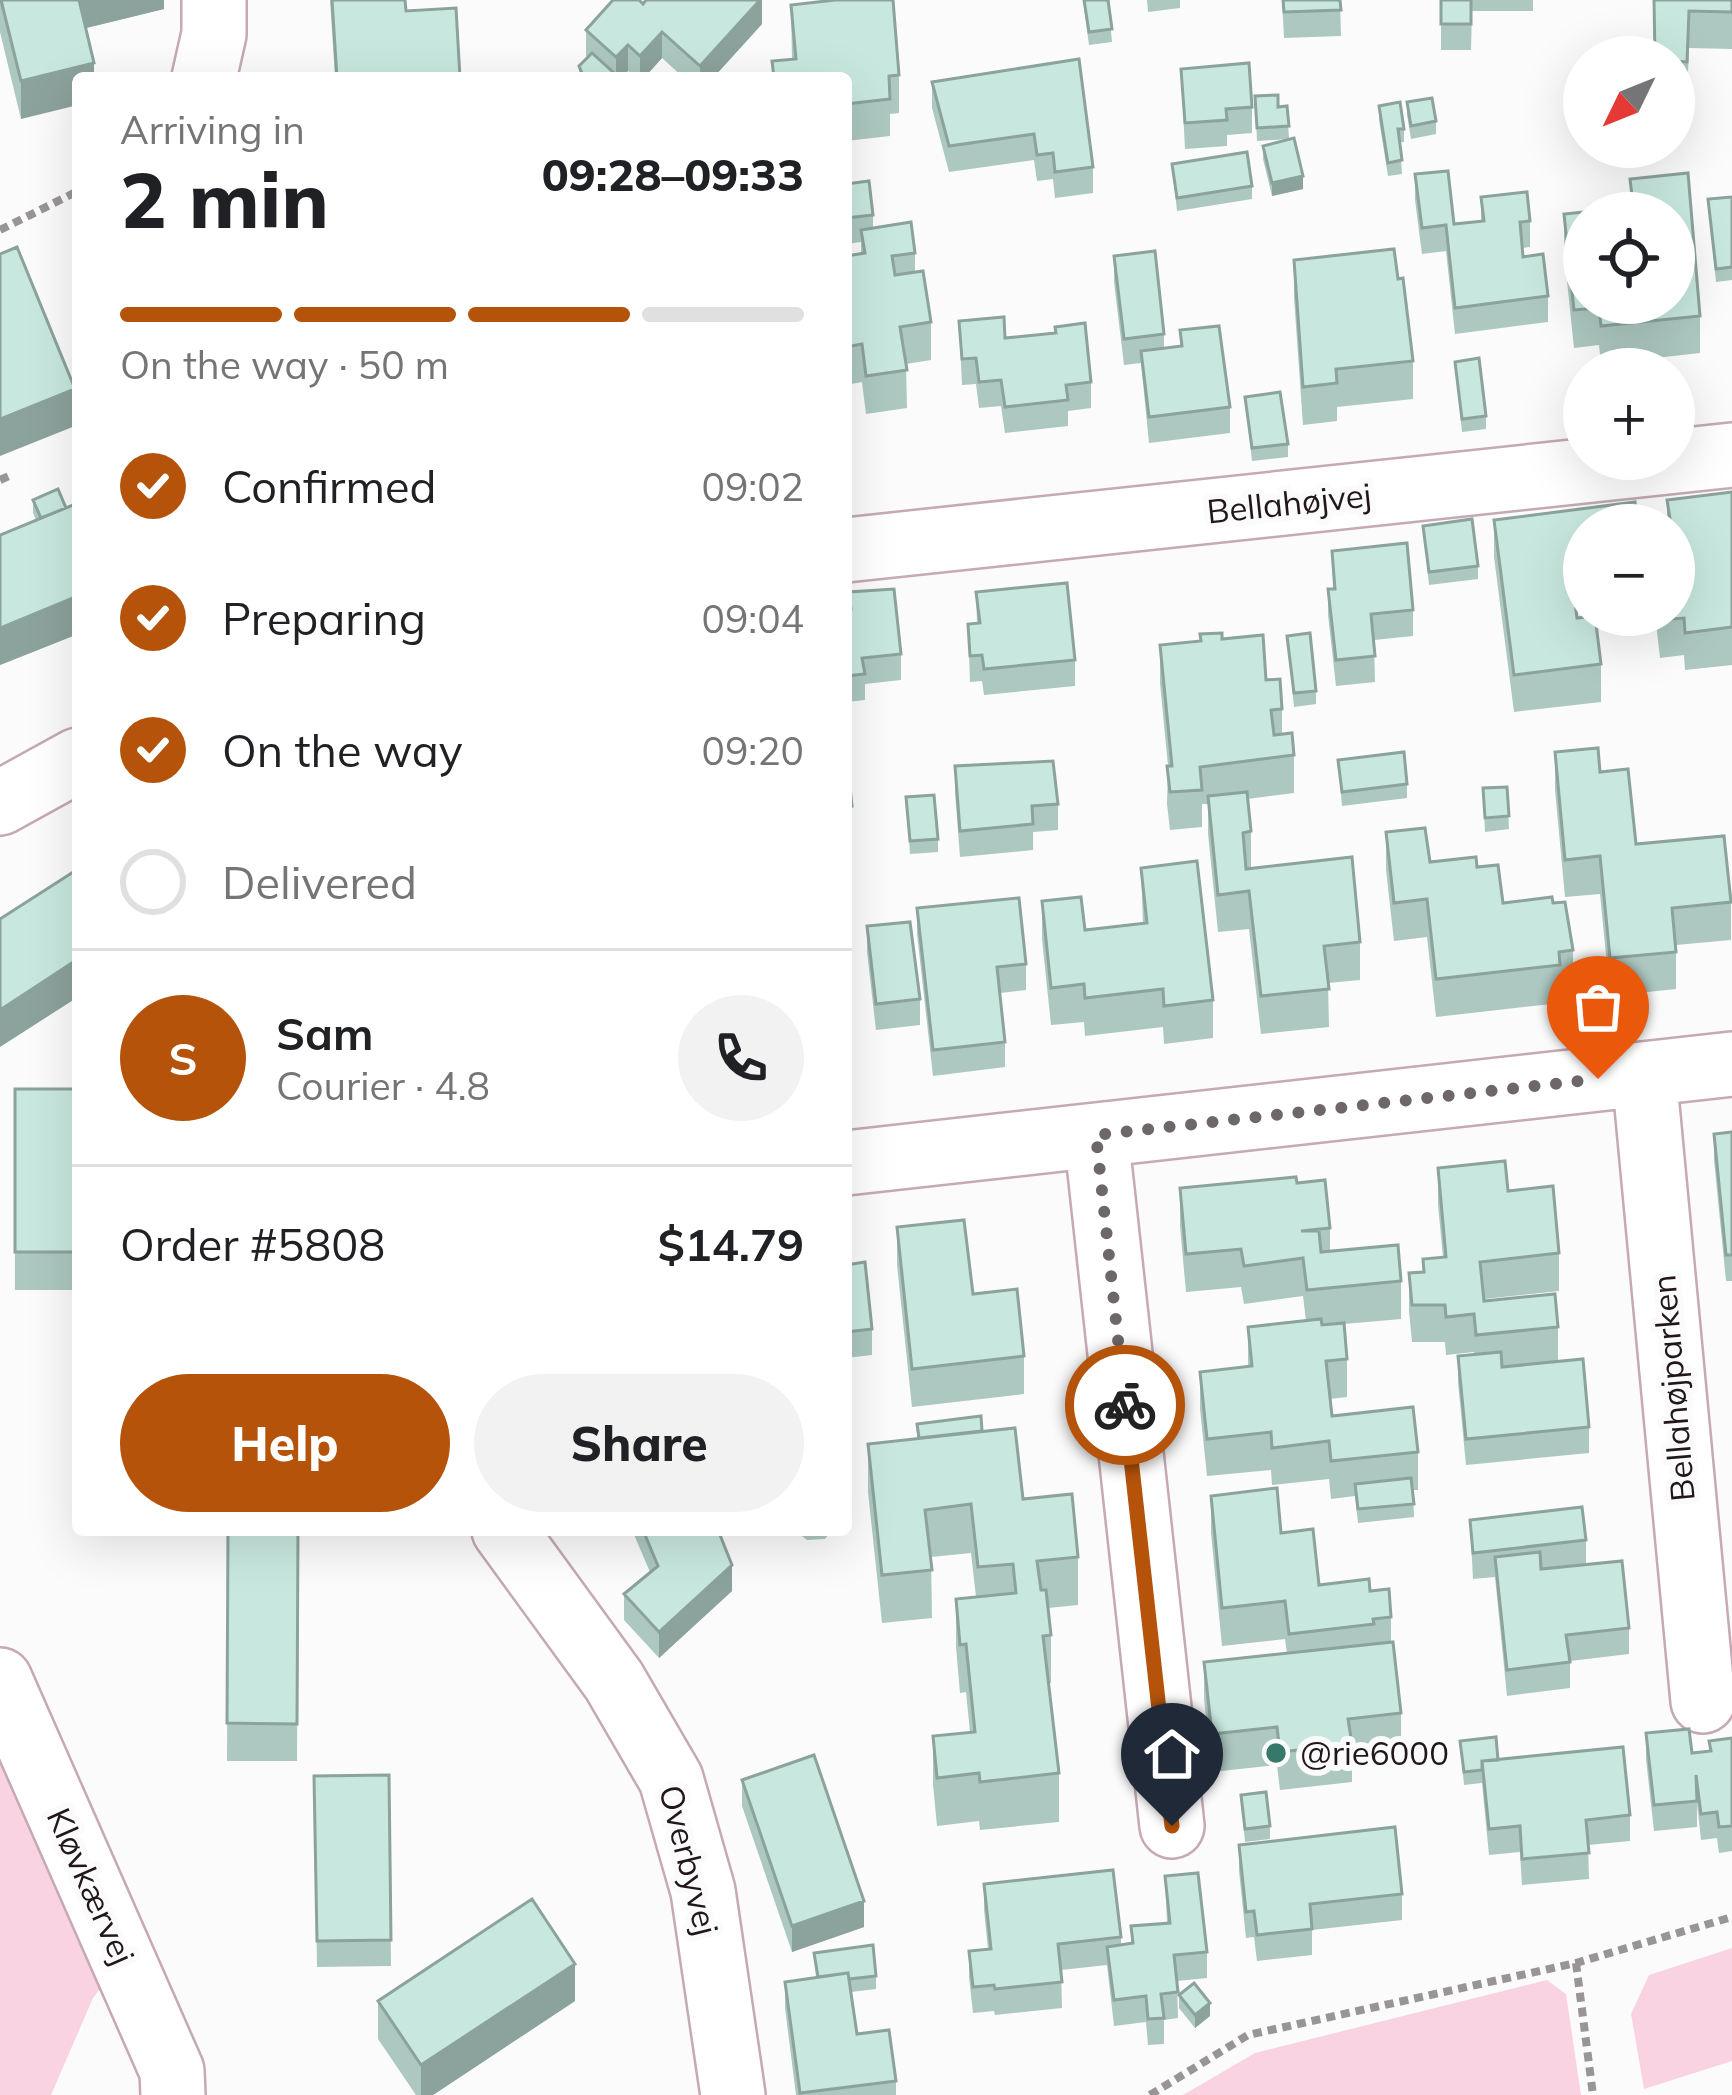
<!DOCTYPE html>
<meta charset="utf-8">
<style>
:root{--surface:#fff;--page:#f2f2f2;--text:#202124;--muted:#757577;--line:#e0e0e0;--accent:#b45309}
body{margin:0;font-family:Mulish,sans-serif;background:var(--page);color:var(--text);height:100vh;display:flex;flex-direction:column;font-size:45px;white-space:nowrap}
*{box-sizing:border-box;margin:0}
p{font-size:39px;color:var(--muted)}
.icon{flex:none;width:66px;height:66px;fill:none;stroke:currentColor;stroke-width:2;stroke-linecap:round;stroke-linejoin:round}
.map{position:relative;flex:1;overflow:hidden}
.side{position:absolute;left:72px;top:72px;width:780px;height:1464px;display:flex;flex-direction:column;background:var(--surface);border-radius:12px;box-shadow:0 12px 48px #0002}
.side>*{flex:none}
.needle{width:78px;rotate:227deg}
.tools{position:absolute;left:1563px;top:36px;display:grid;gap:24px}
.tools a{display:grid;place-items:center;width:132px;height:132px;border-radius:50%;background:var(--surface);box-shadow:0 12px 48px #0002;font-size:60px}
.pin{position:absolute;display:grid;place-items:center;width:102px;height:102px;color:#fff;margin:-123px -51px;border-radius:50% 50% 50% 0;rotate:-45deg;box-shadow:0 0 12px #0007}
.pin .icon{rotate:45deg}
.courier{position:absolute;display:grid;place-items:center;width:120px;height:120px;margin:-60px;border:9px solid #b45309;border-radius:50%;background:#fff;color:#222;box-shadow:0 3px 15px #0007}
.head em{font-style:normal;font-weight:800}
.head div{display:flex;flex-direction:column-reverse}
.head{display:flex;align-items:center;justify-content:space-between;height:204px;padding:0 48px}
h1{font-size:78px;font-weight:800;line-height:90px}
.bar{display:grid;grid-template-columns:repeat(4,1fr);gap:18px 12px;align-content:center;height:144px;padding:0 48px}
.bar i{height:15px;border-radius:9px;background:var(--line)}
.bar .on{background:var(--accent)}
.bar p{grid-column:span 4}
.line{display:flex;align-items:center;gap:30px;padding:0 48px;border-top:3px solid var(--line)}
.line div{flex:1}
.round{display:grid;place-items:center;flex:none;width:126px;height:126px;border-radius:63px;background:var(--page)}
ol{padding:0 48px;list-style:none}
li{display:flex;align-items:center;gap:36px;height:132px}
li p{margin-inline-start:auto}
li .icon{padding:12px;border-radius:50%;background:var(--accent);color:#fff;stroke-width:4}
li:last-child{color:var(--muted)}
li i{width:66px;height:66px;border:6px solid var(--line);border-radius:50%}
.action{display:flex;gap:24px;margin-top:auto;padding:24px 48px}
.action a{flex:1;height:138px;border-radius:72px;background:var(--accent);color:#fff;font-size:48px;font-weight:800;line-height:138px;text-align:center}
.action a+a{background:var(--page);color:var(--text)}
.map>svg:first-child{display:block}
</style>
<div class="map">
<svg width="1732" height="2095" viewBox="0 0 1732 2095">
<rect width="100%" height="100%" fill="#fbfbfb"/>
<path fill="#f9d3e2" d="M0 1735 103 1985 93 1998 51 2095H0Z
M1732 1948V2061L1644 2089 1631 2014 1649 1975Z
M1547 1980 1566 1994 1581 2095H1183L1255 2053Z"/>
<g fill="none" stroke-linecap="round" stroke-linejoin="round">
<g stroke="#c5a9b4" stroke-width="68">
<path id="minor" d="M204 78 214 34V0
M846 550 1732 455
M0 803 78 760
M1644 1074 1703 1701
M1096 1135 1172 1826
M846 1163 1732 1064
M504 1530 614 1681 671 1779 703 1891 733 2095
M0 1680 172 2071 173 2095"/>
</g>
<path stroke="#999496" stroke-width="8" stroke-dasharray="9 6" stroke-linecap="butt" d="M0 230 78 191
M0 480 9 476
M1576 1963 1593 2095
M1150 2095 1248 2035 1576 1963 1732 1917"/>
<use href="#minor" stroke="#fff" stroke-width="63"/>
</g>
<path fill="#acc8c0" d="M0 0H164V9L86 28 94 78 21 119 0 32Z
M330 0H405L406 11 460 78H335Z
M762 0V24L713 78H684L662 58 644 78H636L628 71 621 78H579V66L588 57 586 56V30L643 4Z
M832 0H893L899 75V113L890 114V136L846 141V78H772V61L792 59 791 5Z
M1083 0H1108L1112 42 1089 45Z
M1147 0H1180V8L1148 12Z
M1282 0H1340L1341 36 1284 38Z
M1441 0H1533V11H1472L1471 50H1441Z
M1654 0H1732V49L1689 48 1687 99H1674V57Z
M1181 69 1252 107V133L1227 135V146L1185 149Z
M932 82 1093 167V193L1055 198 1053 179 1037 181 1034 160 949 172 932 108Z
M1255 96 1278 107 1287 106 1289 139 1257 141Z
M1407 102 1436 121V134L1411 139 1407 115Z
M1379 106 1404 129V142H1400L1402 174 1388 176 1379 120Z
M1263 146 1303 189 1272 196 1263 159Z
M1172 164 1252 186V199L1177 211Z
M1688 173 1700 316V353L1601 364 1599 345 1574 348 1564 252V214L1594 211V213H1584V303H1674V213H1630V179Z
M1415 174 1454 224 1481 221V197L1530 221V247L1523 248V257L1548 296V322L1455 334 1446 251 1422 254 1415 200Z
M846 184 873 215V228L915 253V272L931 322V360L906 364 907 408 866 414 862 382 846 385V256L861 253V242L846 244Z
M1732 197V280L1716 282 1708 199Z
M1114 256 1164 334V348L1180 346V330L1230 407V433L1149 443 1141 363 1124 365 1114 282Z
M1294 260 1398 279 1413 361V399L1337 407V421L1303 425 1294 298Z
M959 321 1005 338 1091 382V408L1068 411V426L1005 433 1001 406 979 408 976 384 962 385Z
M1455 362 1486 416V429L1462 432Z
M1245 397 1288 444V457L1252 461Z
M1732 492V665L1685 670 1684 655 1660 658 1655 615H1674V525H1667V500Z
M33 500 66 508 78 503V634L0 665V535L36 520 33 513Z
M1494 520 1584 525V608L1576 609 1577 618 1601 664V702L1514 712 1494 557Z
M1423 526 1478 566V579L1429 585Z
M1332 551 1413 610V636L1374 640 1375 682 1336 686 1328 615V589H1333Z
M849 592 901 654V680L865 684V700L846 702V610L849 609Z
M976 592 1075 660V686L984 695 982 681 970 682 968 624 977 623Z
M1287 636 1316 691V704L1294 707Z
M1222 639 1266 680 1282 709V734L1294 755V793L1247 799 1251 831V868L1360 942V980L1328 983 1329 1027 1261 1034 1249 929 1218 932 1208 834V804H1202V827L1170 830 1167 804 1168 766 1160 683V645Z
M846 749 852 806V832H846Z
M1555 752 1600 772 1636 844 1731 902V940L1676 945V989L1610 996 1600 894 1565 897 1555 790Z
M1338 760 1407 784V798L1342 806Z
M955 766 1058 804V830L1033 832V850L960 857 955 792Z
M1507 787 1509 829 1485 832 1483 788Z
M906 797 938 839V852L910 854Z
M1386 832 1430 862 1477 867 1503 903H1553L1573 950V987L1560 989V1003L1436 1017 1427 937 1394 941 1386 870Z
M1141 868 1213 1000V1038L1164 1044 1163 1027 1085 1036 1084 1022 1051 1025 1042 939V901L1085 930 1143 924Z
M917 908 1026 964V990L1000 993 1005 1042V1067L933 1076 917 934Z
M867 926 920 999V1025L876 1030 867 952Z
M15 1089H78V1290H15Z
M1732 1132V1281H1726L1714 1160V1134Z
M1438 1168 1508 1191 1559 1253V1291L1484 1299V1301L1558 1327V1362L1589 1427V1453L1466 1465 1458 1382V1356L1474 1354V1352L1446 1355 1445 1342H1412L1409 1311V1273L1423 1272V1259L1443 1257 1438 1205Z
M1297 1183 1330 1228V1252L1401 1281V1319L1344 1324 1347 1359V1397L1330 1399 1332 1416 1418 1452V1490H1413L1414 1517 1358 1523 1355 1496 1331 1499 1329 1479 1272 1485 1271 1470 1207 1476 1200 1409V1372L1248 1366V1327L1306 1321 1303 1296 1244 1304 1241 1287 1186 1292 1180 1226V1188Z
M897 1227 1024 1356V1394L912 1407 897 1265Z
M846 1265 872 1329V1355L846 1358Z
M917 1424 982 1431 1023 1499 1078 1557V1605L1048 1608 1051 1635V1683H1048L1059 1773V1822L980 1830 979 1821 937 1826 933 1784V1736L970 1732 966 1692 960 1693 956 1647V1599L976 1597 971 1553 931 1557 932 1618 882 1623 868 1492V1444L917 1439Z
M1211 1496 1281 1533 1319 1585 1370 1591 1391 1617V1642L1401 1713V1751L1352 1757V1782L1280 1790 1277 1765 1212 1772 1204 1699V1662L1287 1653 1285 1639 1222 1646 1211 1533Z
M1470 1520 1586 1540V1564L1629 1628V1654L1570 1661V1688L1507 1696 1495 1577 1473 1579Z
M228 1530H298L297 1761H227Z
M632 1530H718L732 1591 659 1658 624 1620V1594L650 1572Z
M794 1530H832L825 1539 807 1540Z
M1646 1733 1692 1753 1709 1752V1741L1732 1738V1851L1719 1853 1717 1838 1701 1840 1697 1803V1827L1654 1831 1646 1759Z
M1460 1741 1498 1760 1630 1815V1841L1588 1845 1589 1879 1522 1885 1520 1852 1489 1855 1482 1783 1464 1785Z
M389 1775 391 1966 317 1967 314 1776Z
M742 1780 864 1927 792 1952 742 1806Z
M1241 1795 1270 1826V1839L1245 1842Z
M1239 1845 1402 1894V1920L1312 1930V1955L1257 1961 1254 1937 1246 1938 1239 1871Z
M1165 1876 1207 1952V1978L1177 1981 1178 2018 1164 2020V2044L1148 2045 1146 2022 1114 2026 1107 1965 1061 1970 1062 2008 995 2015 994 2011 973 2013 969 1977V1951L988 1949 984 1910V1884L1121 1937V1945L1131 1943V1926L1167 1923Z
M814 1953 876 1976V1989L851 1992 857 2034 896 2081V2095H796L785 2008V1982L816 1977Z
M1179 1995 1210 2016 1195 2028 1179 2008Z
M378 2001H575L433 2095H416L378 2039Z"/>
<path fill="#8ca29c" d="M78 0H164V9L78 30Z
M760 0H762V24L713 78H700V66Z
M662 32V58L644 78H640V56Z
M628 45V71L621 78H616V57Z
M94 63V78H78V105L21 119V81Z
M1303 176V189L1272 196V183Z
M75 389V426L0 456V419Z
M78 596V634L0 665V628Z
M78 959V997L0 1047V1010Z
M732 1565V1591L659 1658V1632Z
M864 1901V1927L792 1952V1926Z
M575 1964V2001L433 2095H421V2065Z
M1210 2003V2016L1195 2028V2015Z"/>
<path fill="#c8e8df" stroke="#8ca29c" stroke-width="3" d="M1 0H79L94 63 21 81Z
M332 0H405L406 11 456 8 460 78H337Z
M613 0H639L643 4 646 0H760L700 66 662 32 640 56 628 45 616 57 586 30Z
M835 0H893L899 75 889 76 890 99 846 104V78H774L772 61 796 59 791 5Z
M1084 0H1108L1112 29 1089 32Z
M1283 0H1340L1341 10 1284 12Z
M1441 0H1471V24H1441Z
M1654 0H1732V12L1689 11 1687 62 1674 61V57H1655Z
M592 53 614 73 609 78H584L579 66Z
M1079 59 1093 167 1055 172 1053 153 1037 155 1034 134 949 146 932 82Z
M1249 63 1252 107 1226 109 1227 120 1185 123 1181 69Z
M1278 95V107L1287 106 1289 126 1257 128 1255 96Z
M1432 98 1436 121 1411 126 1407 102Z
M1400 102 1404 129H1398L1402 160 1388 163 1379 106Z
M1294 138 1303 176 1272 183 1263 146Z
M1247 152 1252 186 1177 198 1172 164Z
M1448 171 1454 224 1484 221 1481 197 1527 192 1530 221 1520 222 1523 257 1543 254 1548 296 1455 308 1446 225 1422 228 1415 174Z
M1688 173 1700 316 1601 326 1599 308 1574 310 1564 214 1594 211V213H1584V303H1674V213H1634L1630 179Z
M869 181 873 215 846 218V184Z
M1732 197V267L1716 269 1708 199Z
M911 222 915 253 892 256 895 275 923 271 931 322 900 327 907 370 866 376 862 344 846 347V256L865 253 861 230Z
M17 247 75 389 0 419V254Z
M1394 249 1398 279 1403 278 1413 361 1336 369 1337 383 1303 387 1294 260Z
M1155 251 1164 334 1124 339 1114 256Z
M1004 317 1005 338 1056 333 1055 327 1085 323 1091 382 1066 385 1068 400 1005 407 1001 380 979 382 976 358 962 359 959 321Z
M1219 326 1230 407 1149 417 1141 351 1182 346 1180 330Z
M1479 358 1486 416 1462 419 1455 362Z
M1280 392 1288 444 1252 448 1245 397Z
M58 489 66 508 41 518 33 500Z
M1732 492V627L1685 633 1684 618 1660 620 1659 615H1674V525H1671L1667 500Z
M1635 502 1638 525H1584V570L1571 572 1577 618 1595 616 1601 664 1514 675 1494 520Z
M78 503V596L0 628V535Z
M1472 519 1478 566 1429 572 1423 526Z
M1407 543 1413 610 1371 614 1375 656 1336 660 1328 589H1335L1332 551Z
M1067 583 1075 660 984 669 982 655 970 656 968 624 980 623 976 592Z
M894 589 901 654 862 658 865 674 846 676V610L851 609 849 592Z
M1222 633V639L1263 635 1266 680 1280 679 1282 709 1271 710 1274 735 1292 733 1294 755 1200 767 1202 790 1170 792 1167 766H1172L1160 645 1201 641 1200 634Z
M1310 633 1316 691 1294 693 1287 636Z
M1598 748 1600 772 1628 769 1636 844 1724 836 1731 902 1672 908 1676 952 1610 958 1600 856 1565 860 1555 752Z
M846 749 852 806H846Z
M1404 752 1407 784 1342 792 1338 760Z
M1053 761 1058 804 1032 806 1033 824 960 831 955 766Z
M1507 787 1509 816 1485 818 1483 788Z
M1247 792 1251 831 1243 833 1246 869 1352 857 1360 942 1324 946 1329 989 1261 996 1249 891 1218 895 1208 796Z
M934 795 938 839 910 841 906 797Z
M1425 828 1430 862 1476 857 1477 867 1498 865 1503 903 1552 897 1553 903 1565 902 1573 950 1559 952 1560 965 1436 979 1427 899 1394 903 1386 832Z
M1197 861 1213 1000 1164 1006 1163 989 1085 998 1084 984 1051 988 1042 901 1081 897 1085 930 1147 923 1141 868Z
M78 869V959L0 1010V919Z
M1019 898 1026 964 997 967 1005 1042 933 1050 917 908Z
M910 922 920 999 876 1004 867 926Z
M15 1089H78V1252H15Z
M1732 1132V1255H1726L1714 1134Z
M1505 1161 1508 1191 1553 1186 1559 1253 1480 1262 1484 1301 1555 1294 1558 1327 1476 1335 1474 1314 1446 1317 1445 1305H1412L1409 1273 1424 1272 1423 1259 1446 1257 1438 1168Z
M1296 1177 1297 1183 1325 1180 1330 1228 1301 1231H1319L1321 1252 1398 1245 1401 1281 1307 1290 1303 1258 1244 1266 1241 1249 1186 1254 1180 1188Z
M964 1220 973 1294 1017 1289 1024 1356 912 1369 897 1227Z
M865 1262 872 1329 846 1332V1265Z
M1321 1319 1322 1325 1344 1323 1347 1359 1326 1361 1332 1416 1413 1407 1418 1452 1331 1461 1329 1441 1272 1448 1271 1432 1207 1439 1200 1372 1252 1366 1248 1327Z
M1501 1352 1502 1367 1583 1359 1589 1427 1466 1439 1458 1356Z
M981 1416 982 1431 919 1438 917 1424Z
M1015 1428 1023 1499 1072 1494 1078 1557 1037 1561 1041 1590H1046L1051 1635 1043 1636 1059 1773 980 1782 979 1773 937 1778 933 1736 975 1732 966 1644 960 1645 956 1599 1016 1593 1013 1564 978 1567 971 1504 925 1510 932 1570 882 1575 868 1444Z
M1411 1478 1414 1504 1358 1509 1355 1484Z
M1277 1488 1281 1533 1313 1529 1319 1585 1369 1579 1370 1591 1389 1589 1391 1617 1373 1619 1374 1624 1289 1634 1285 1601 1222 1608 1211 1496Z
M1582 1507 1586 1540 1473 1553 1470 1520Z
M228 1530H298L297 1724 227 1723Z
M643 1530H718L732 1565 659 1632 624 1594 658 1566Z
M1540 1552 1541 1569 1622 1561 1629 1628 1566 1635 1570 1662 1507 1670 1495 1557Z
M1393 1642 1401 1713 1348 1719 1352 1744 1280 1752 1277 1727 1212 1734 1204 1662Z
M1689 1729 1692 1753 1711 1751 1709 1741 1732 1738V1826L1719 1827 1717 1812 1701 1814 1696 1775 1697 1801 1654 1805 1646 1733Z
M1496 1737 1498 1760 1482 1761V1770L1464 1772 1460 1741Z
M1623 1747 1630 1815 1586 1820 1589 1853 1522 1859 1520 1826 1489 1829 1482 1761Z
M814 1755 864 1901 792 1926 742 1780Z
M389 1775 391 1940 317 1941 314 1776Z
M1266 1792 1270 1826 1245 1829 1241 1795Z
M1395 1827 1402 1894 1310 1904 1312 1929 1257 1935 1254 1911 1246 1912 1239 1845Z
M1113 1870 1121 1937 1058 1944 1062 1982 995 1989 994 1985 973 1987 969 1951 991 1949 984 1884Z
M1198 1873 1207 1952 1174 1955 1178 1992 1161 1994 1164 2018 1148 2019 1146 1996 1114 2000 1107 1947 1133 1943 1131 1926 1170 1923 1165 1876Z
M532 1899 575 1964 421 2065 378 2001Z
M873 1945 876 1976 849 1979 848 1973 818 1977 814 1953Z
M848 1973 857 2034 889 2030 896 2081 800 2093 785 1982Z
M1194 1983 1210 2003 1195 2015 1179 1995Z"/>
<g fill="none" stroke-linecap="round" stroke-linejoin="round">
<path stroke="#6d6769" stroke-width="12" stroke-dasharray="0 21.6" d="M1125 1405 1096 1135 1598 1079"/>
<path stroke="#b45309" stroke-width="15" d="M1125 1405 1172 1826"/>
</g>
<circle fill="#36796a" stroke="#fbfbfb" stroke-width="4.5" cx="1276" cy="1753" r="12"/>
<g text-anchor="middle" stroke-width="12" stroke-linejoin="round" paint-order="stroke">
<g font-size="33" fill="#21171b" stroke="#fbfbfb">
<text transform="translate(1289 503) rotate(-6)" y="12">Bellahøjvej</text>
<text transform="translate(1673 1388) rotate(-95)" y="12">Bellahøjparken</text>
<text transform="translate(689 1860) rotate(76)" y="12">Overbyvej</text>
<text transform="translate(91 1886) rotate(66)" y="12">Kløvkærvej</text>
</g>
<g font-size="33" fill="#21171b" stroke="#fbfbfb" text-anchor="start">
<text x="1300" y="1765">@rie6000</text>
</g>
</g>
</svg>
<div class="tools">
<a><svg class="needle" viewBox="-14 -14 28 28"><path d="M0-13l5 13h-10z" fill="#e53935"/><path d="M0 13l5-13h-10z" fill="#757577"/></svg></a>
<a><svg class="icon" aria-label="locate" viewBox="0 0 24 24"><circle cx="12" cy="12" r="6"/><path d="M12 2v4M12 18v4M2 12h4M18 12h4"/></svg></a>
<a>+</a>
<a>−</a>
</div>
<div class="pin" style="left:1598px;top:1079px;background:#ea580c"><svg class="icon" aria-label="bag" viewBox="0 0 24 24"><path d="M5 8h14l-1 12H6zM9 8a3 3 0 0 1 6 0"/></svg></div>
<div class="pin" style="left:1172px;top:1826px;background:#1f2937"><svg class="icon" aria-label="home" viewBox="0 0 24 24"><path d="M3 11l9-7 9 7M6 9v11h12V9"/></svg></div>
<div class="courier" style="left:1125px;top:1405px"><svg class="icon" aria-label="bike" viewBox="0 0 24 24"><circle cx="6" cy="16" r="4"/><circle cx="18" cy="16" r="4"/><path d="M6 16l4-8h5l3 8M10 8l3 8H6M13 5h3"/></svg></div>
<section class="side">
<div class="head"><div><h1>2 min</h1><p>Arriving in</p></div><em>09:28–09:33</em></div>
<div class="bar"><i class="on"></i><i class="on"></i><i class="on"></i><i></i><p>On the way · 50 m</p></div>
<ol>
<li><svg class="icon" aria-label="check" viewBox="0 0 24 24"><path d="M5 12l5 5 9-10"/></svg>Confirmed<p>09:02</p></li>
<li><svg class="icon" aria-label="check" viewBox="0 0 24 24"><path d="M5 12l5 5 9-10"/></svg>Preparing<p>09:04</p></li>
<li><svg class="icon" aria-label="check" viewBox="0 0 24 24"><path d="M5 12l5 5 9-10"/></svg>On the way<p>09:20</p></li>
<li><i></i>Delivered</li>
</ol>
<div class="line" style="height:216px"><b class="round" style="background:var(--accent);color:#fff">S</b><div><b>Sam</b><p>Courier · 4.8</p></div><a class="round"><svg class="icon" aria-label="phone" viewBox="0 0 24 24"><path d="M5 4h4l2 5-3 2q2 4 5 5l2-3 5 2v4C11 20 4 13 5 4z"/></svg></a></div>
<div class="line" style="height:156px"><div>Order #5808</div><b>$14.79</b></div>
<div class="action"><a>Help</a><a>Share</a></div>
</section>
</div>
